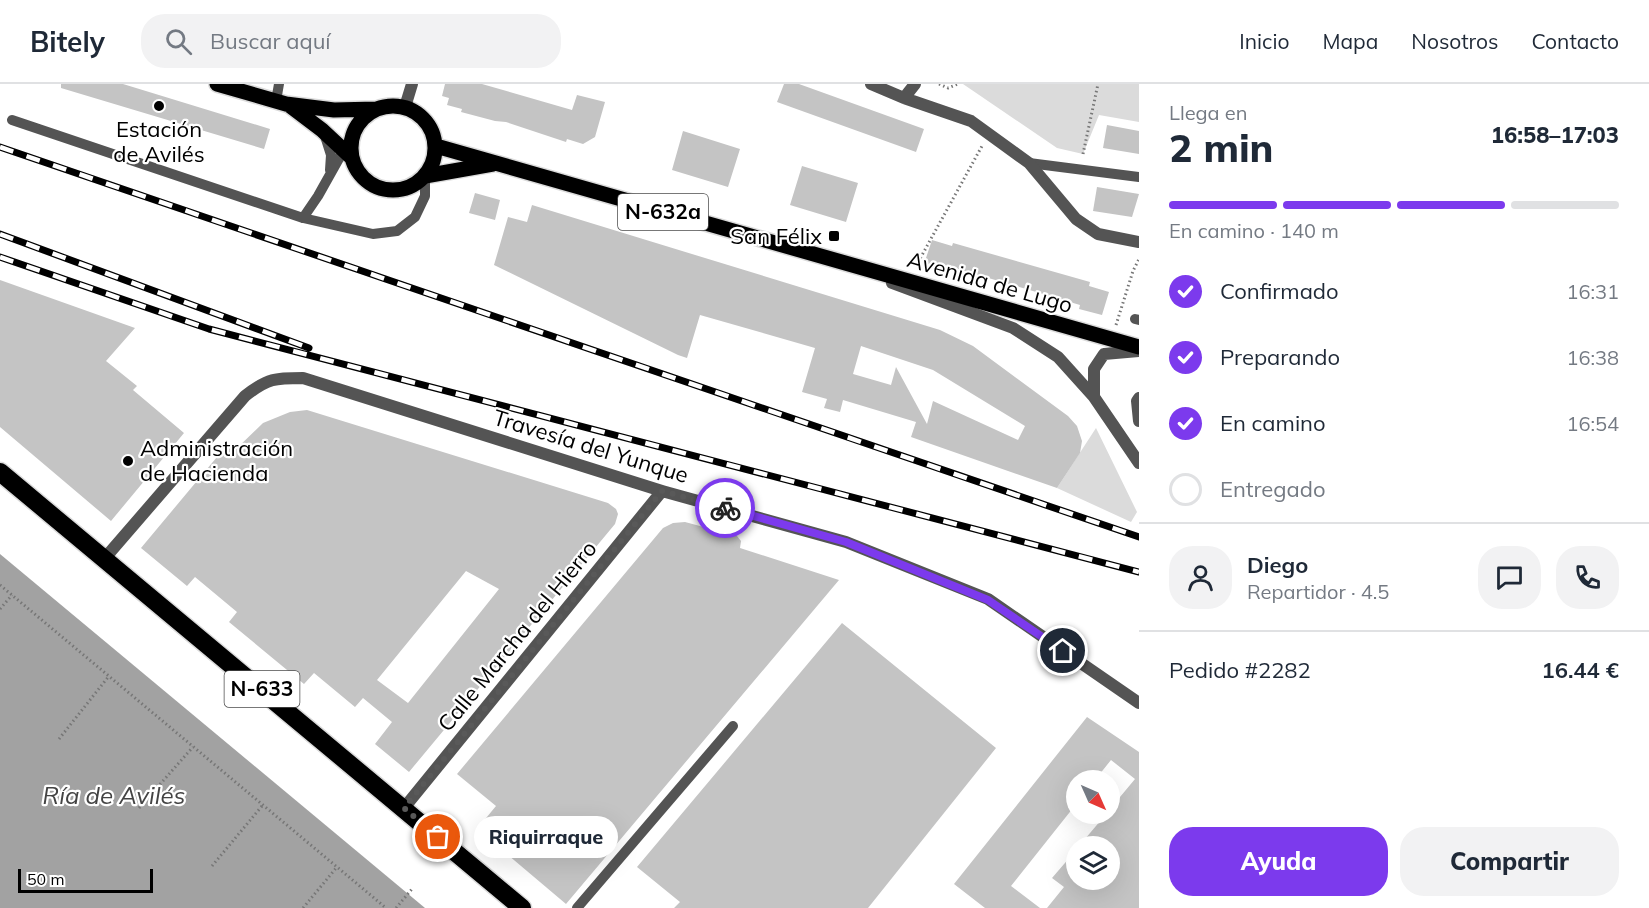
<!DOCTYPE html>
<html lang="es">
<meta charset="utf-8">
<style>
:root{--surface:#fff;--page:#f2f2f3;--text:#1f2937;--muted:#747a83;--line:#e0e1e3;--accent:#7c3aed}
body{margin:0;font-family:Mulish,sans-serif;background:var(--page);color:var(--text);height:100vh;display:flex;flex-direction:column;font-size:22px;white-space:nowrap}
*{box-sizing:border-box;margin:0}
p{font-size:20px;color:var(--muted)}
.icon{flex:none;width:33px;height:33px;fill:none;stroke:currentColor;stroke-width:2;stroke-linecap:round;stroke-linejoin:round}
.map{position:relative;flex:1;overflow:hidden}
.drawer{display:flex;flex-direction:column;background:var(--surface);width:510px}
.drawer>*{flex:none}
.needle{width:39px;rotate:135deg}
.fabs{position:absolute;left:1066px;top:686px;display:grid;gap:12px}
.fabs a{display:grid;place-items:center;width:54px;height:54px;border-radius:50%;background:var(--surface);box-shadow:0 6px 24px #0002;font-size:30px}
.scale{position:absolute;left:18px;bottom:15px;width:135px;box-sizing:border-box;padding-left:6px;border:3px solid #000;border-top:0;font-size:16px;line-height:21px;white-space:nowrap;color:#000;-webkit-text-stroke:4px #fff;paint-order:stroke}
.pin{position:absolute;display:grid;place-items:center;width:51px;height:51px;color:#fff;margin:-26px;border:3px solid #fff;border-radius:50%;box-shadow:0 2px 6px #0007}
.courier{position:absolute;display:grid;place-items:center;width:60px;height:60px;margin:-30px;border:4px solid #7c3aed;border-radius:50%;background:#fff;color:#222;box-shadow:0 2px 8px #0007}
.bubble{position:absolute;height:42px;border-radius:21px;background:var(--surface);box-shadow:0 6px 24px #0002;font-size:20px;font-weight:800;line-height:42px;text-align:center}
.head em{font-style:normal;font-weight:800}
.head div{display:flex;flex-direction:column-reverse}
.head{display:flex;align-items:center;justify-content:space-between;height:102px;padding:0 30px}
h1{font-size:39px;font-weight:800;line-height:45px}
.bar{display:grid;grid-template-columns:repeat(4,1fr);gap:9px 6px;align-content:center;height:72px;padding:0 30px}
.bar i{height:8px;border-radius:4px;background:var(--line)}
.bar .active{background:var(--accent)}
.bar p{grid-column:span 4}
.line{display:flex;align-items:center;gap:15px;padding:0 30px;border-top:2px solid var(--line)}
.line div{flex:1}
.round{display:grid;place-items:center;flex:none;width:63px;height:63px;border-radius:24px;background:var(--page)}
ol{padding:0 30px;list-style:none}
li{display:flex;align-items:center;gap:18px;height:66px}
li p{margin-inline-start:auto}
li .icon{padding:6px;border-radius:50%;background:var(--accent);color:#fff;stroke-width:4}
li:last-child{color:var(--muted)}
li i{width:33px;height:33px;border:3px solid var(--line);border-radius:50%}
.action{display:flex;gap:12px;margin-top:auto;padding:12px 30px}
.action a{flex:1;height:69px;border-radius:24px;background:var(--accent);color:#fff;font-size:24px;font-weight:800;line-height:69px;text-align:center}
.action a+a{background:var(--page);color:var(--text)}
header{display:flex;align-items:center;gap:36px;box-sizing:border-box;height:84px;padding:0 30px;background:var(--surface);border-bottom:2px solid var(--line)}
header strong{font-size:28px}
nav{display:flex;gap:33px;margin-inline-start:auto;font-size:21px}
.search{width:420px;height:54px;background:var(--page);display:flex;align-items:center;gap:15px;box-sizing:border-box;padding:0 21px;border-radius:24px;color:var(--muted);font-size:22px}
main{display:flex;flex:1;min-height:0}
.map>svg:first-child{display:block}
</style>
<header>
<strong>Bitely</strong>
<div class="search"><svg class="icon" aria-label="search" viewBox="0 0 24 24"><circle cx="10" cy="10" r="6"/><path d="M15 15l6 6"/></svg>Buscar aquí</div>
<nav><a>Inicio</a><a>Mapa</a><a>Nosotros</a><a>Contacto</a></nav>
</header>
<main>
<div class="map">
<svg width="1139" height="824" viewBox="0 0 1139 824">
<rect width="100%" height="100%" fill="#fff"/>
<path fill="#dbdbdb" d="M963 0H1139V38L1099 31 1083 70 1057 64Z
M1096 344 1137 428 1131 438 1057 404Z"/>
<path fill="#a2a2a2" d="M0 470 425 824H0Z"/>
<path fill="#c4c4c4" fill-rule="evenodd" d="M61 0H123L270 45 264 65 61 4Z
M445 0H482L572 26 577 11 605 18 595 53 583 60 567 55 566 58 506 38 495 37 461 28 462 25 447 21 449 14 442 12Z
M784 0H799L924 45 916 68 777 18Z
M1107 41 1139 47V70L1103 64Z
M683 47 740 65 728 103 672 86Z
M802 82 858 99 846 138 790 121Z
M1097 103 1139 110 1132 133 1093 127Z
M475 109 500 116 495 136 469 129Z
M532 121 940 246 973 262 1068 332 1077 342 1082 357 1080 369 1057 404 911 353 916 338 843 316 840 328 824 324 827 315 802 308 815 264 700 231 687 274 678 271 494 181 508 133 527 138ZM861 262 933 286 1025 342 1018 356 933 317 927 340 896 283 891 301 853 290Z
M932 156 952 162 953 159 1090 198 1089 202 1109 208 1102 231 1079 225 1080 221 948 182 947 186 924 180Z
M0 196 135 244 106 277 137 302 133 306 184 349 111 437 0 343Z
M307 326 608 419 616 425 618 430 615 440 409 688 375 660 392 638 363 614 355 623 314 589 304 600 229 538 237 528 195 493 187 502 141 464 227 361 234 367 263 339 290 328ZM466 487 499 505 408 619 377 596Z
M685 438 737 452 741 457 740 464 839 496 566 820 477 745 496 722 457 690 663 444 673 439Z
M842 539 996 664 868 824H674L680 818 637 783Z
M1087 633 1139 668V824H1047L1064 803 1052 794 1077 765V795H1110V762H1079L1107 729H1110V725L1135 695 1111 676 1095 696H1077V719L1011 802 1040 824H985L954 800Z"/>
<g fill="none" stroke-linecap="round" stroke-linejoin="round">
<g stroke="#dbdbdb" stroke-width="18">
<path id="primary" d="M217 0 286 20 334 26 376 25
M289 21 322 46 352 74
M351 64a42 42 0 1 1 84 0a42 42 0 1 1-84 0Z
M436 62 1139 263
M425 92 493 80"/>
</g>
<g stroke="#dbdbdb" stroke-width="21">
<path id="highway" d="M0 388 522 824"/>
</g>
<path stroke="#767676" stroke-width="3" stroke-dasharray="1.5 3" stroke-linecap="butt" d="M939 0 948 4 958 0
M1083 70 1098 0
M916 182 982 62
M1116 241 1133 187 1139 175
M0 501 386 824
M0 525 12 511
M59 655 109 592
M139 724 193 663
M212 782 262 722
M303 824 337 783
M396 824 412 805"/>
<path stroke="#545454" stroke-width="10" d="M276 17 279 0
M12 36 303 134 373 150 397 147 415 133 425 112V92
M325 52 331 71 330 86
M1029 79 1139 93
M303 134 318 112 355 46
M1135 235 1139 236
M577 824 733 642"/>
<path stroke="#545454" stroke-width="12" d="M871 0 904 14 971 37 1029 79 1076 135 1098 150 1139 158
M904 14 915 0
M405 23 412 0
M892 199 1013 244 1058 273 1094 313 1139 379
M1094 313V285L1104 270 1139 267
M1139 314 1137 317 1139 337
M105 474 245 312C268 294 275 294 303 294L662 407 846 458 988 515 1139 619
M404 724 662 407"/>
<use href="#primary" stroke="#000" stroke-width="15"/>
<use href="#highway" stroke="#000" stroke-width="18"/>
<g stroke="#000" stroke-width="7">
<path id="rail" d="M0 63 1139 453
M0 150 309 264
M0 173 209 245 1139 488"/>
</g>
<use href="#rail" stroke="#fff" stroke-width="4.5" stroke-dasharray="14" stroke-linecap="butt"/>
</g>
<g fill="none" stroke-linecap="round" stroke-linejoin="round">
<path stroke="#595959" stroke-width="6" stroke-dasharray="0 10.8" d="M438 753 404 724 662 407 725 424"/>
<path stroke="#7c3aed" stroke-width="8" d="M725 424 846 458 988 516 1063 567"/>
</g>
<g fill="#000" stroke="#fff" stroke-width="2">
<circle cx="159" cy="22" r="6"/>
<rect x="828" y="146" width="12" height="12" rx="3"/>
<circle cx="128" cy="377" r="6"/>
</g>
<g text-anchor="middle" stroke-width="4.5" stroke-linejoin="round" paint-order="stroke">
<g fill="#fff" stroke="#4c4c4c" stroke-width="1.5">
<rect x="618" y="110" width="90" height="36" rx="4.5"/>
<rect x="224.5" y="587" width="75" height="36" rx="4.5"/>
</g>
<g font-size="21" font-weight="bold" fill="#000">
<text x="663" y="135">N-632a</text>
<text x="262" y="612">N-633</text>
</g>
<g font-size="22" fill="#000" stroke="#fff">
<text x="159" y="53">Estación<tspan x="159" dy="25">de Avilés</tspan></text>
<text x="822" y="160" text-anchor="end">San Félix</text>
<text x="140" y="372" text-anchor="start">Administración<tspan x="140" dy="25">de Hacienda</tspan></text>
</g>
<g font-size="22" fill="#000" stroke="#fff">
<text transform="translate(990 198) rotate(16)" y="8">Avenida de Lugo</text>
<text transform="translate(591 362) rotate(17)" y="8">Travesía del Yunque</text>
<text transform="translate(517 552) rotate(-51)" y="8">Calle Marcha del Hierro</text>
</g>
<g font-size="24" font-style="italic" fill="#434343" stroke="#fff">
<text x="114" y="720">Ría de Avilés</text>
</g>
</g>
</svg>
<div class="fabs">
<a><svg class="needle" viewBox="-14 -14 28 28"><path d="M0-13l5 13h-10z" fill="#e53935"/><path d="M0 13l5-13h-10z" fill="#747a83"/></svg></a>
<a><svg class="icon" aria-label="layers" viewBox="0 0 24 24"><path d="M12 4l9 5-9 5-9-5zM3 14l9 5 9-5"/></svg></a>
</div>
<div class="scale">50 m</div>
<div class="pin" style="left:438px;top:753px;background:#ea580c"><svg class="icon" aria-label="bag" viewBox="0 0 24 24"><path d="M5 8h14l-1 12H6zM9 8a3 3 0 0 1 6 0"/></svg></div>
<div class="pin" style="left:1063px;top:567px;background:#1f2937"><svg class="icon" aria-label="home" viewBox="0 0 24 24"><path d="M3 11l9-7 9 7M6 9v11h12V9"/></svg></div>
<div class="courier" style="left:725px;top:424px"><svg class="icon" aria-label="bike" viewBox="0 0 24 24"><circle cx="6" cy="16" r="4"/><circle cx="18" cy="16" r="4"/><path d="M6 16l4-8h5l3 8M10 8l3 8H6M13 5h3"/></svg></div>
<div class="bubble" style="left:474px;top:732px;width:144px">Riquirraque</div>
</div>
<section class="drawer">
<div class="head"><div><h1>2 min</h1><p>Llega en</p></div><em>16:58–17:03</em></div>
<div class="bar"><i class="active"></i><i class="active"></i><i class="active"></i><i></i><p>En camino · 140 m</p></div>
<ol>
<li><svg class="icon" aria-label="check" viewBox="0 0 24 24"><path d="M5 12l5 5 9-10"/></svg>Confirmado<p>16:31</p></li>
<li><svg class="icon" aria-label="check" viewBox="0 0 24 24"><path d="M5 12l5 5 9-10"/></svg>Preparando<p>16:38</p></li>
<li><svg class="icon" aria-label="check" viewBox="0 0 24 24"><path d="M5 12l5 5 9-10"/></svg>En camino<p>16:54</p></li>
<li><i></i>Entregado</li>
</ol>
<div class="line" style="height:108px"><a class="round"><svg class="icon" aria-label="person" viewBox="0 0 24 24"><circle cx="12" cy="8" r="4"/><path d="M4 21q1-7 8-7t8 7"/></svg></a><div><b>Diego</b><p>Repartidor · 4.5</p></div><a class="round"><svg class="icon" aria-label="chat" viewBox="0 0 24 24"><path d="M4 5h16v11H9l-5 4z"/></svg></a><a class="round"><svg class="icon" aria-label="phone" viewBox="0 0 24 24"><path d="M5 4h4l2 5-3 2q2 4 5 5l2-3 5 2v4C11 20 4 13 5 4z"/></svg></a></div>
<div class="line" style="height:78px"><div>Pedido #2282</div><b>16.44 €</b></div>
<div class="action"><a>Ayuda</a><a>Compartir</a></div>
</section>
</main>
